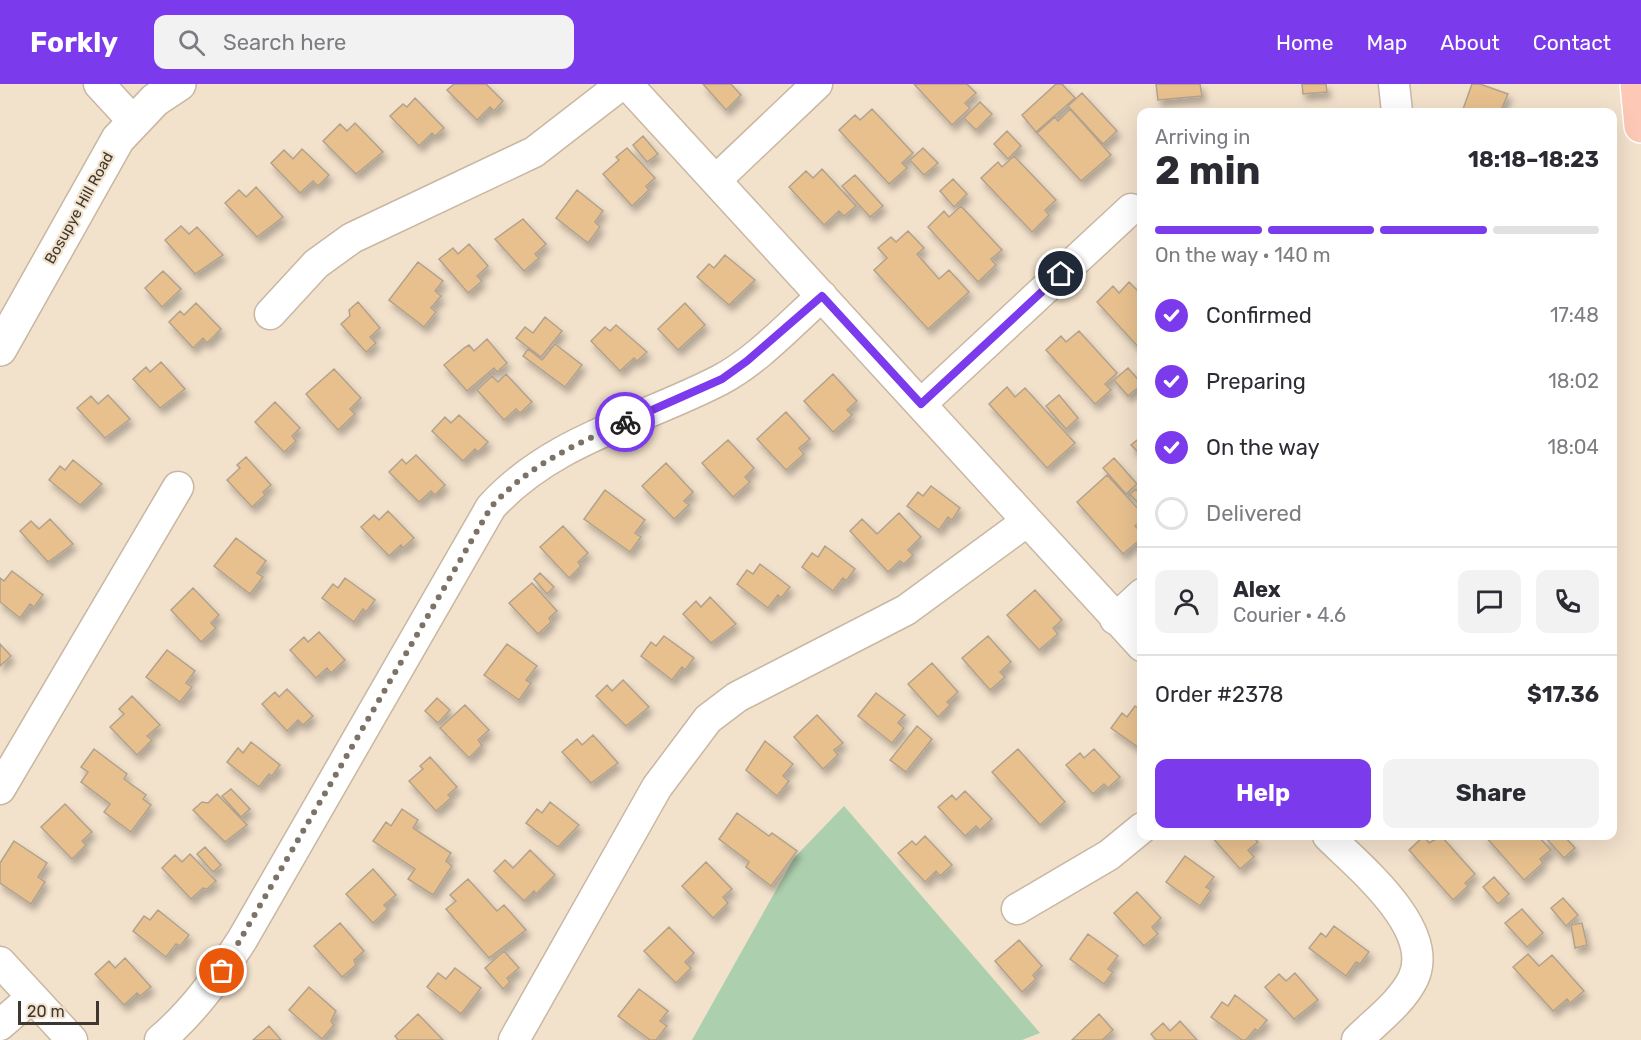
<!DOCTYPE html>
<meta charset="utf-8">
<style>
:root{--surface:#fff;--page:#f2f2f3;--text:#2b2b33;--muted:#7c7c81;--line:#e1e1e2;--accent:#7c3aed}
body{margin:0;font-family:Rubik,sans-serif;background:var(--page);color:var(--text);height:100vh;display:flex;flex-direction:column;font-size:22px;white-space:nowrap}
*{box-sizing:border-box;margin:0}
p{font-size:20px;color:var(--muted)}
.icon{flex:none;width:33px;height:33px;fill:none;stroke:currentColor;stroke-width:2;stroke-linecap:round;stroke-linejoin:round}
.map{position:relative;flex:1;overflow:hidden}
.panel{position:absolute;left:1137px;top:24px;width:480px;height:732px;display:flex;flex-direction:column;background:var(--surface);border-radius:12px;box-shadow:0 6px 24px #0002}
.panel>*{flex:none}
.scale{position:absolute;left:18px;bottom:15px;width:81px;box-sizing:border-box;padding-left:6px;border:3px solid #3e372f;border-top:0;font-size:16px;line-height:21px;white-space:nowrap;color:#3e372f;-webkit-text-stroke:4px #f2e1cb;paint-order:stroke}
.pin{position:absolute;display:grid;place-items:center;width:51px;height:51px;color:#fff;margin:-26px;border:3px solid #fff;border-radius:50%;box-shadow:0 2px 6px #0007}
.courier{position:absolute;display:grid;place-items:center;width:60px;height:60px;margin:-30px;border:4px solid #7c3aed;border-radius:50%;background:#fff;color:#222;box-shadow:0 2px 8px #0007}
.headline em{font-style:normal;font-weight:700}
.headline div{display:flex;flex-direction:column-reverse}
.headline{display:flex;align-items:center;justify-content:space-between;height:102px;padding:0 18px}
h1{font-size:39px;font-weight:700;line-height:45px}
.bar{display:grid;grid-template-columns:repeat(4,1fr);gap:9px 6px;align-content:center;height:72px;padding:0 18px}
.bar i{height:8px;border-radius:4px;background:var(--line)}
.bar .active{background:var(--accent)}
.bar p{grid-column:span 4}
.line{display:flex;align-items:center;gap:15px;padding:0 18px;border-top:2px solid var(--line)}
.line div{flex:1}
.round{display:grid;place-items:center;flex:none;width:63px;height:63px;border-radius:12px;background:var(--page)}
ol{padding:0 18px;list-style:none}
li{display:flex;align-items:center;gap:18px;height:66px}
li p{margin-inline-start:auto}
li .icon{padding:6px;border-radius:50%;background:var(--accent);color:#fff;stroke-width:4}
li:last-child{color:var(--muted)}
li i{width:33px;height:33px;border:3px solid var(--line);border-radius:50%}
.cta{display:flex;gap:12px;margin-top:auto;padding:12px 18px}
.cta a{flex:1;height:69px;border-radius:12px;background:var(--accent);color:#fff;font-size:24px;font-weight:700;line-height:69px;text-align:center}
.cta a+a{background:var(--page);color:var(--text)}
header{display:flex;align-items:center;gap:36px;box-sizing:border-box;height:84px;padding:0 30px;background:var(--accent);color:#fff}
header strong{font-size:28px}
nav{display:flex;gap:33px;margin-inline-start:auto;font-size:21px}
.search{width:420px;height:54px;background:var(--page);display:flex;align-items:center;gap:15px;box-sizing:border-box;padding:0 21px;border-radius:12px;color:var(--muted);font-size:22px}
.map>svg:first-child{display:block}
</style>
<header>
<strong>Forkly</strong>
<div class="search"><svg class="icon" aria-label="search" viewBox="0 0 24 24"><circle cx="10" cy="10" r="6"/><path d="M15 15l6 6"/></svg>Search here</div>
<nav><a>Home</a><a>Map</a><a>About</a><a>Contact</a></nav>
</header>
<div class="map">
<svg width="1641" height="956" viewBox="0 0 1641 956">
<defs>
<filter id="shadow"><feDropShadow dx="3.5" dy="6" stdDeviation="3" flood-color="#0004"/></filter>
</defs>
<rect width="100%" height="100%" fill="#f2e1cb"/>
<path fill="#accfae" d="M844 722 1040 949 1022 956H692L794 774Z"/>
<path fill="#e7c08e" stroke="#b2a28d" stroke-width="1.5" filter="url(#shadow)" d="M454 0H486L503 17 494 27 490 23 477 36 447 6Z
M703 0H731L741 11 726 26Z
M914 0H967L976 9 965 19 970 24 952 41Z
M1056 0H1062L1075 14 1036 48 1022 31Z
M1156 0H1200L1202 12 1158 16Z
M1302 0H1326L1327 8 1303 10Z
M1472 0H1480L1508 10 1501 26 1506 28H1462Z
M1082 9 1117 47 1103 60 1068 22Z
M415 14 444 44 435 52 432 49 419 62 390 32 403 20 407 23Z
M980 18 992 30 976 46 964 34Z
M872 25 913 69 902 79 907 84 889 100 839 46 855 31 860 36Z
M1070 25 1111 71 1081 97 1037 49 1055 33 1058 37Z
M355 39 383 68 356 90 323 57 340 40 347 47Z
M1007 47 1021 62 1008 75 994 60Z
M643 52 658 70 647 78 633 61Z
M627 64 655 94 646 102 649 106 632 122 603 90 619 76 616 73Z
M923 64 938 79 924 91 910 76Z
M302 65 329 91 318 102 313 97 300 109 271 79 284 66 293 75Z
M1014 72 1056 116 1045 126 1049 131 1032 148 981 94 998 78 1002 83Z
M822 85 856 122 844 132 839 127 824 141 789 103 806 87 813 94Z
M855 91 883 122 870 133 842 102Z
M953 95 967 110 954 123 940 107Z
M256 103 283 133 257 153 225 119 239 106 246 113Z
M577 106 603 127 595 138 600 143 588 159 556 134Z
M961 122 1002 166 991 175 996 181 978 198 928 143 944 127 949 133Z
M523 135 546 160 535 170 539 174 524 187 495 155Z
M181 142 189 150 197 143 223 171 195 190 165 156Z
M908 147 924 164 917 170 939 195 949 186 969 208 928 245 874 186 887 174 878 164 891 153 896 158Z
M469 160 488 182 477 192 482 197 468 209 439 175 453 164 458 170Z
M725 171 755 196 729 221 697 193 709 180 714 184Z
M418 178 443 197 435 207 441 212 431 224 436 228 424 243 389 216Z
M163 187 181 205 162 223 145 204Z
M1129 198 1142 211V267L1097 218 1113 202 1119 209Z
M358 218 380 244 370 253 376 259 366 268 341 240 350 232 349 226Z
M196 219 221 245 207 259 203 254 193 264 169 238 180 227 184 231Z
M685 219 705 241 678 266 658 245Z
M545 233 562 247 541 273 516 254 525 243 533 249Z
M616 241 647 268 637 277 634 274 620 287 591 257 605 243 610 247Z
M1079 247 1117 289 1105 300 1111 306 1095 320 1046 266 1061 252 1066 258Z
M487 255 507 279 497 288 494 284 467 307 444 281 464 264 469 261 474 267Z
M555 260 582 281 565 303 523 272 528 265 542 276Z
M161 278 185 305 160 324 133 295 146 283 150 288Z
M1128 284 1142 300 1128 312 1114 296Z
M334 285 361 314 350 325 355 330 338 346 306 310Z
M506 290 532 318 520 329 516 325 504 336 477 306 492 292 498 298Z
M833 290 857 317 847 326 852 331 833 348 804 317Z
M1007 303 1015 313 1025 304 1075 359 1047 384 989 320Z
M108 311 130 335 105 354 77 324 91 312 98 320Z
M1059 311 1078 334 1066 345 1046 322Z
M275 318 300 344 292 352 296 357 284 368 255 338Z
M786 328 810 355 799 364 804 370 786 386 757 355Z
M459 331 488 358 478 368 475 365 463 377 432 347 445 333 451 339Z
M1142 352V372L1131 361Z
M728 356 754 384 745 393 750 398 733 413 702 379Z
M416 371 445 401 435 411 431 407 419 418 389 388 402 375 406 380Z
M246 373 271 401 263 408 265 411 252 423 227 396 240 384 237 381Z
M1114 374 1137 400 1126 410 1103 384Z
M73 376 102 400 80 421 49 396 60 382 65 386Z
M666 379 693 408 684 417 689 421 674 435 642 402Z
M1107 391 1142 429V436L1135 442 1142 449V454L1123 470 1077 418Z
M931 402 960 424 952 436 948 433 939 446 907 422 918 408 923 412Z
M1136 405 1142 412V423L1130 410Z
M605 406 645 436 635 449 641 453 630 468 584 435Z
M388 427 414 454 403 464 401 461 389 472 361 443 374 431 379 436Z
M899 429 921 453 908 466 913 471 904 480 900 477 888 488 850 447 862 435 877 450Z
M50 435 73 460 48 478 20 447 31 437 39 445Z
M563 442 588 469 578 478 581 482 569 494 540 463Z
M236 454 266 477 257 489 263 493 250 510 214 482Z
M825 462 855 485 846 497 843 494 833 507 802 483 812 469 818 473Z
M760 480 790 503 781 514 778 511 768 524 737 500 747 486 753 490Z
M12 487 43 511 34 523 30 520 20 534 0 518V494L4 497Z
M540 489 554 503 547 510 534 495Z
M345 494 375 516 366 528 363 525 354 538 322 514 333 500 338 504Z
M532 499 557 527 549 534 551 538 538 550 509 519Z
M193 504 219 531 211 539 216 544 201 558 171 526Z
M1035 506 1062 536 1053 544 1058 550 1039 566 1007 531Z
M710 513 736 540 711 559 683 530 696 517 701 523Z
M319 548 345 576 331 589 327 584 316 594 290 566 304 553 308 558Z
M664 552 694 574 685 586 682 583 672 596 641 572 651 558 656 562Z
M988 552 1011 578 1000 588 1005 593 990 606 962 574Z
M0 560 11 572 0 582Z
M507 560 537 582 526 596 531 599 519 616 484 591Z
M167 566 195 587 186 599 192 603 180 618 146 593Z
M932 579 958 608 947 618 950 621 938 633 908 600Z
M623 596 649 623 626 642 596 612 607 601 612 607Z
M287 605 313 632 303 641 298 636 287 647 262 620 275 608 279 613Z
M876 609 905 631 898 639 904 644 892 659 858 632Z
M132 612 160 641 147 652 152 656 137 671 110 643 124 630 119 625Z
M437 614 450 626 438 639 425 627Z
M465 621 489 646 478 656 482 661 469 674 440 644Z
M1135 622 1142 627V666L1111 644 1122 629 1127 633Z
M817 631 843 659 834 666 838 671 823 685 794 653Z
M917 642 932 655 906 688 890 676Z
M593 651 618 679 591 699 562 668 577 655 582 661Z
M765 657 793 680 783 692 789 697 777 712 746 686Z
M251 658 280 681 272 692 269 690 259 703 227 678 238 664 243 669Z
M94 665 127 690 124 695 146 711 143 715 151 721 131 748 104 728 110 720 81 698 88 688 81 683Z
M1018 665 1065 718 1040 741 992 688Z
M1094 665 1120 693 1108 704 1104 700 1093 710 1066 681 1080 669 1084 674Z
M430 673 457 703 448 711 451 714 436 727 409 697 423 685 420 682Z
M231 705 250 725 241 733 222 712Z
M965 707 992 735 980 746 976 742 965 752 938 723 952 711 956 716Z
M217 710 247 741 225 758 193 726 202 718 208 719Z
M550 718 579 741 558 763 526 739 537 725 542 729Z
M65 720 92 748 82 757 86 761 72 775 41 743Z
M402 725 418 736 413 744 451 769 446 777 452 782 433 811 408 795 415 785 373 757 386 738 391 742Z
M737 729 769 752 772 749 797 767 771 802 746 783 749 778 719 755Z
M925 752 952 781 940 792 936 787 925 798 898 769 912 757 916 761Z
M1211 752H1252L1258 758 1248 766 1254 773 1240 785Z
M1424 752 1429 759 1441 752 1475 790 1465 799 1468 802 1453 816 1409 766Z
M1485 752H1538L1551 766 1540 775 1543 779 1524 796Z
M1544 752H1564L1575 764 1564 774Z
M14 757 47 779 38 793 45 798 31 820 0 799V779Z
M205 763 221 781 213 788 197 770Z
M530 766 555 791 536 810 534 807 524 817 494 787 505 776 513 784Z
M190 770 216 797 207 805 203 804 191 815 162 784 175 771 182 778Z
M1185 772 1214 793 1206 803 1211 806 1200 822 1166 798Z
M706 778 732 805 723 813 728 819 713 834 682 802Z
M373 785 396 811 384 821 388 825 373 839 346 810Z
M1494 793 1509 810 1498 820 1483 803Z
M468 795 497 827 504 821 526 846 489 874 446 825 456 817 450 811Z
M1137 808 1161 834 1152 843 1158 850 1144 862 1114 829Z
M1563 814 1578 831 1566 842 1551 824Z
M1522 825 1543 849 1527 863 1505 839Z
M158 826 189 851 180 862 176 860 166 873 133 847 144 832 150 836Z
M340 839 364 867 354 876 356 881 342 893 314 862Z
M1582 839 1587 861 1575 864 1571 841Z
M1334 842 1369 868 1360 880 1356 878 1346 892 1309 864 1321 849 1326 853Z
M669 843 694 869 685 878 691 884 676 899 644 867Z
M1088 850 1118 872 1108 885 1113 888 1104 900 1070 875Z
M1019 856 1042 882 1033 891 1036 895 1022 908 995 877Z
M504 867 519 884 507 894 510 898 503 905 485 884Z
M1528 870 1539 882 1552 871 1584 907 1570 919 1567 915 1553 927 1513 883Z
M125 874 151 903 140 912 137 909 124 921 95 890 109 877 115 884Z
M455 884 481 904 461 930 427 903 438 889 446 895Z
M1295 889 1318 916 1294 935 1265 903 1279 890 1286 897Z
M309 903 336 927 331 937 334 941 322 955 289 926Z
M639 905 668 927 660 937 667 942 656 956H650L618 932Z
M1235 911 1267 936 1258 947 1255 945 1246 956H1242L1211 933 1222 918 1228 922Z
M418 930 443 956H398L395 952Z
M1099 930 1113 946 1102 956H1072Z
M1180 937 1197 956H1156L1151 950 1163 939 1170 947Z
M269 942 281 956H253Z"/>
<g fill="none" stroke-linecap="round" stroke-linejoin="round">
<g stroke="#c8b7a2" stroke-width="33">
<path id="minor" d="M99 0 133 37
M627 0 1142 562
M1394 0 1397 28
M717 95 817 0
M270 230 316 180 352 154 534 68 622 0
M921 320 1131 125
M1115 535 1142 510
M0 705 178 403
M1328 752C1358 782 1437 845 1413 895 1401 919 1376 937 1357 956
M1017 825 1109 771 1142 744
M0 878 72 956
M0 941 32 913
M160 956C194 927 218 893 242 856L491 423C553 355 641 337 720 296 758 276 790 240 822 212
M514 956 657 703 708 635 737 613 906 526 1026 438"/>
</g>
<g stroke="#c8b7a2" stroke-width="36">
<path id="tertiary" d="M0 265 118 55 155 16 179 0"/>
</g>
<g stroke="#fff" stroke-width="36">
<path id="primary" d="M1637 0 1641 42"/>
</g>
<use href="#minor" stroke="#fff" stroke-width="30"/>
<use href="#tertiary" stroke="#fff" stroke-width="33"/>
<use href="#primary" stroke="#fdc9b6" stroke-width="33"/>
</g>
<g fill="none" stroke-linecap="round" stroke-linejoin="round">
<path stroke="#7d7266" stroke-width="6" stroke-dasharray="0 10.8" d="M222 887 491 423C530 380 573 362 625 338"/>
<path stroke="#7c3aed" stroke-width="8" d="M625 338 722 295 747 277 822 212 921 320 1061 190"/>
</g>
<g text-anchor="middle" stroke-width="4.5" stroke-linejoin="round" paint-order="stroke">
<g font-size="15" fill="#3e372f" stroke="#f2e1cb">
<text transform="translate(79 124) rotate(-61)" y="5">Bosupye Hill Road</text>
</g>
</g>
</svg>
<div class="scale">20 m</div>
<div class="pin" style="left:222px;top:887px;background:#ea580c"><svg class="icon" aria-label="bag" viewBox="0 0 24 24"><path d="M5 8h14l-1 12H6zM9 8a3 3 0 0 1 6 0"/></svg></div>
<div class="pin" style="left:1061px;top:190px;background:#1f2937"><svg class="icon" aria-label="home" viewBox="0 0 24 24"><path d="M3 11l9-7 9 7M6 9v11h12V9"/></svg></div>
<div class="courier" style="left:625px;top:338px"><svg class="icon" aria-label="bike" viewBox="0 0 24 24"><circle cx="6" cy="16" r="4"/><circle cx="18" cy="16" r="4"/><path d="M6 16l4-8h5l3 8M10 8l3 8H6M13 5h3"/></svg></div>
<section class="panel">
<div class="headline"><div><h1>2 min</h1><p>Arriving in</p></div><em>18:18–18:23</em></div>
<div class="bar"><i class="active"></i><i class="active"></i><i class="active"></i><i></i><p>On the way · 140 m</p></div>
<ol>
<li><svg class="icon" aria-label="check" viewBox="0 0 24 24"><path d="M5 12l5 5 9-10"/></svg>Confirmed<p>17:48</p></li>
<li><svg class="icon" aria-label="check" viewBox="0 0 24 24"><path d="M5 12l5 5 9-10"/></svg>Preparing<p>18:02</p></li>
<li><svg class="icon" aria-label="check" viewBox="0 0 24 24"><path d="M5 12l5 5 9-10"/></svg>On the way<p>18:04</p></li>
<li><i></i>Delivered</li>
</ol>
<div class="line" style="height:108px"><a class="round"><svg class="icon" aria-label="person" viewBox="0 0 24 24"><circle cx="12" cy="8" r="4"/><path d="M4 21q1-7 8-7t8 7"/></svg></a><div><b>Alex</b><p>Courier · 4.6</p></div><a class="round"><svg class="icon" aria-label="chat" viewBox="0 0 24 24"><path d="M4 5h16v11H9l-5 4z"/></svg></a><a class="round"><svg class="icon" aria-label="phone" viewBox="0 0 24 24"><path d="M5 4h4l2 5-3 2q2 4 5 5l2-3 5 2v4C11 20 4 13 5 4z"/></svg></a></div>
<div class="line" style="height:78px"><div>Order #2378</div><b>$17.36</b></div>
<div class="cta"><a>Help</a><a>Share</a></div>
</section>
</div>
